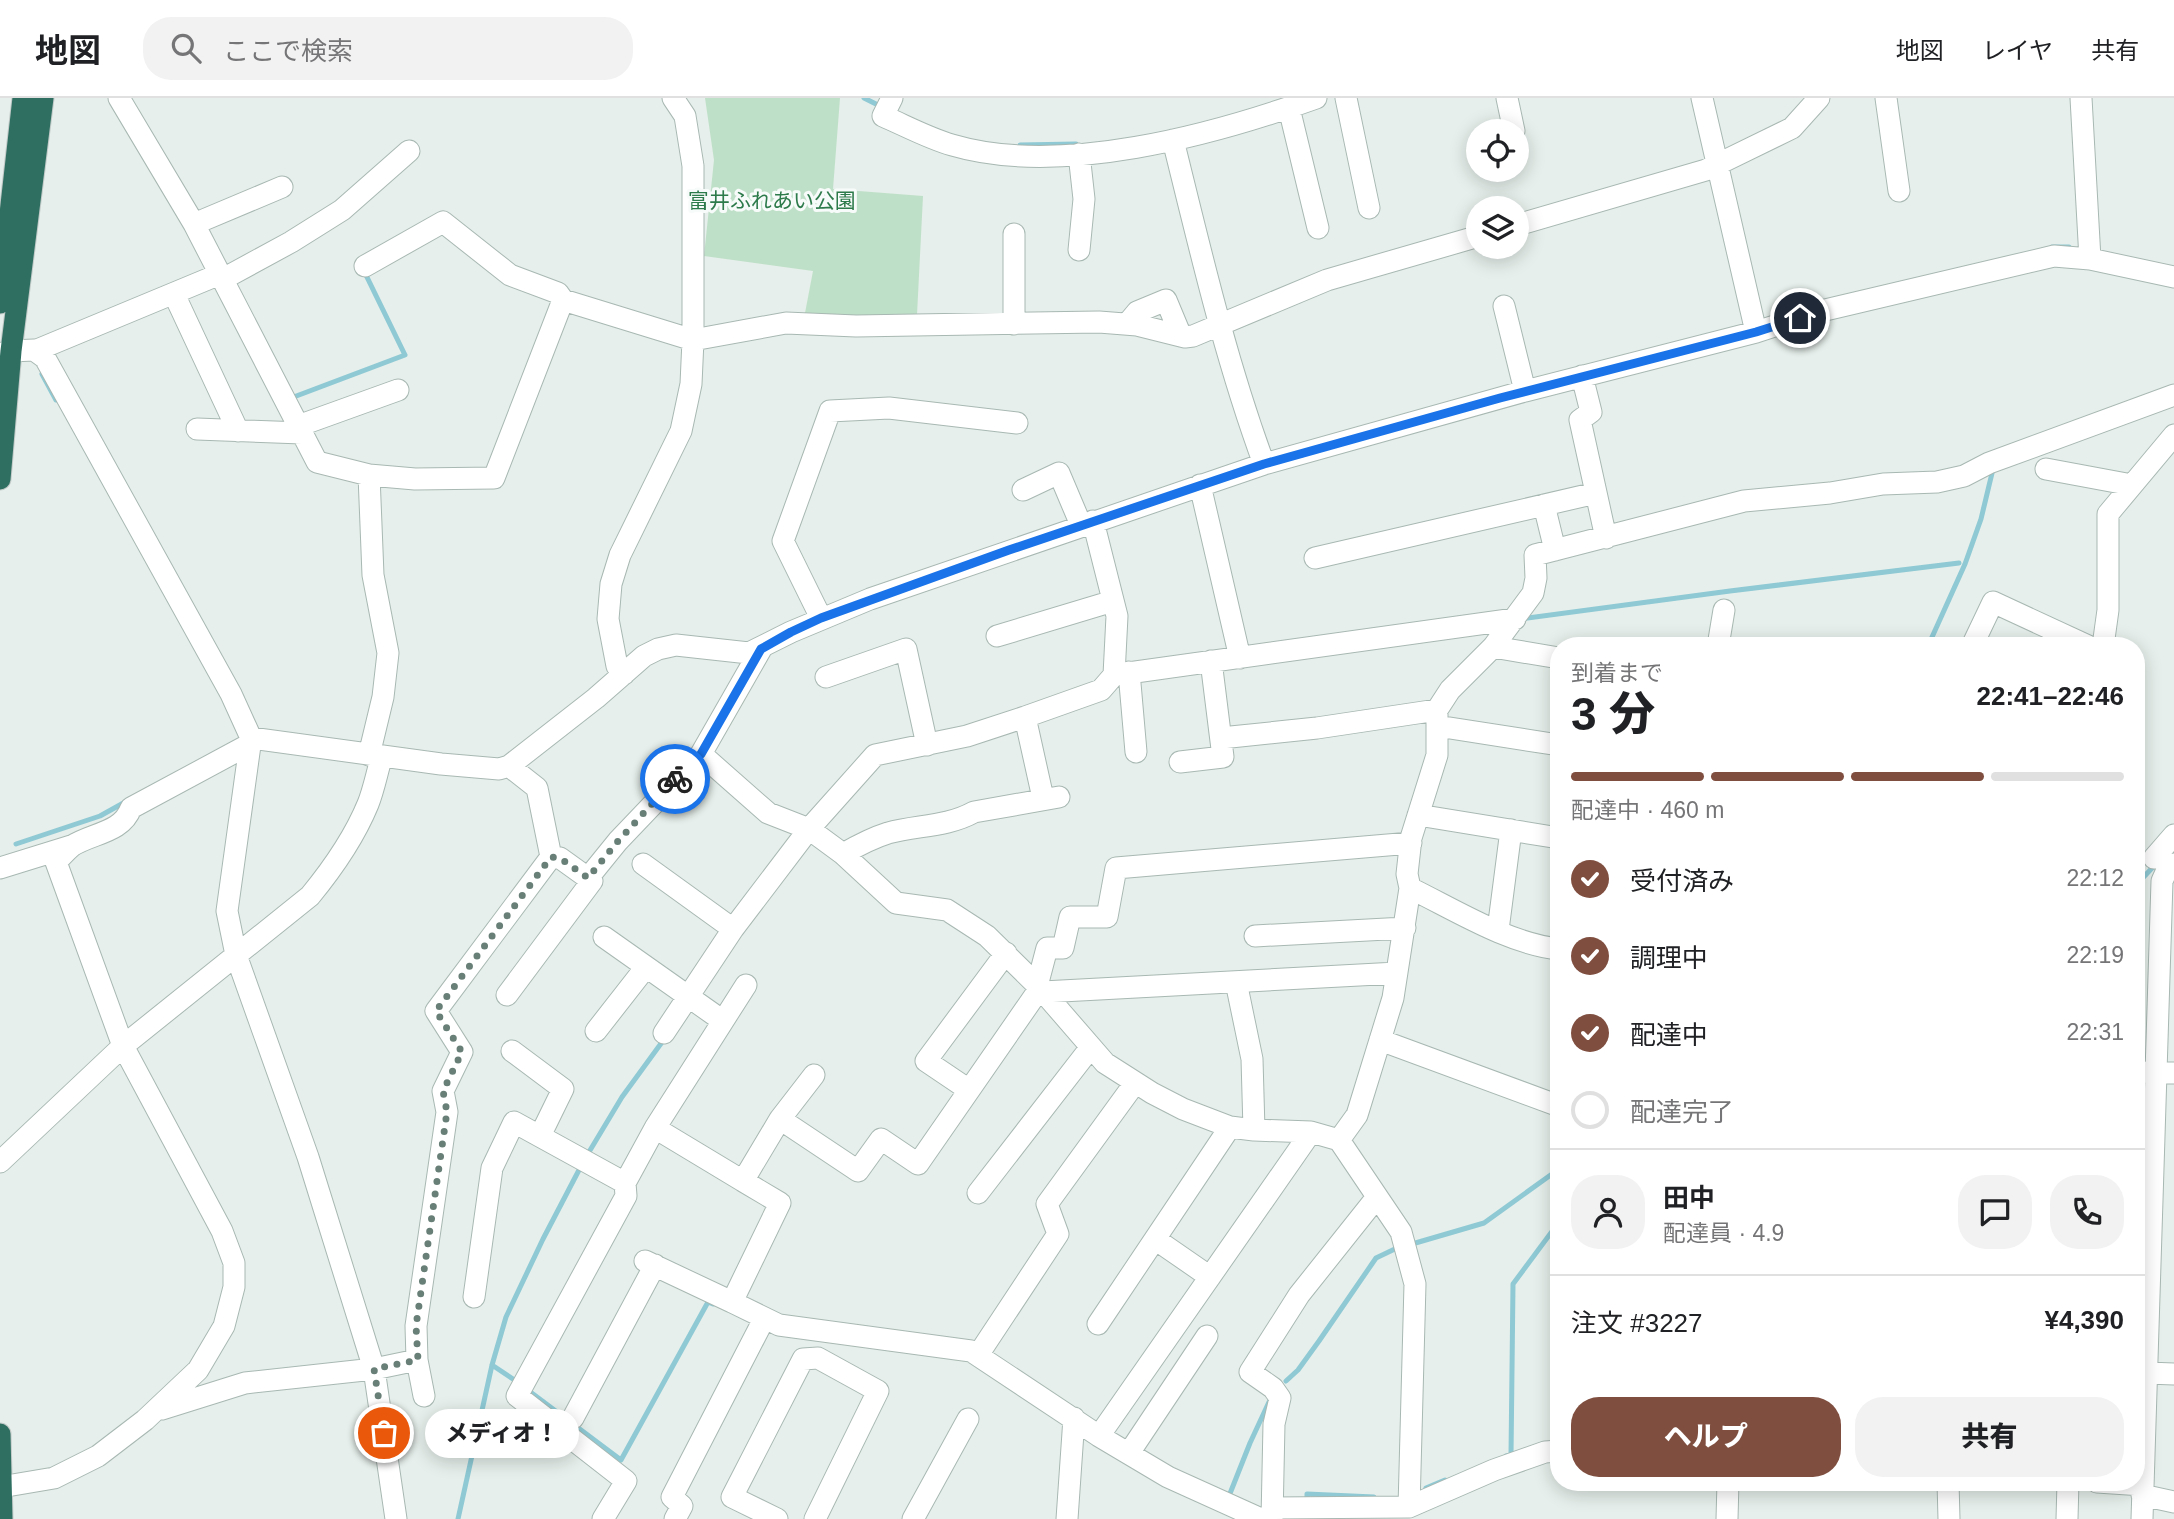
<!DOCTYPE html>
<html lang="ja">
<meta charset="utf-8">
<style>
:root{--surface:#fff;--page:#f2f2f2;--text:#202124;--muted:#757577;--line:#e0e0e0;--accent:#7f4e3f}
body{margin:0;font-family:Arial,"Noto Sans JP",sans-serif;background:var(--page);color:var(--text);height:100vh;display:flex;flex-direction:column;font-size:26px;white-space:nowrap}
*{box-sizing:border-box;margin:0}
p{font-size:23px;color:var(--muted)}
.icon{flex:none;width:38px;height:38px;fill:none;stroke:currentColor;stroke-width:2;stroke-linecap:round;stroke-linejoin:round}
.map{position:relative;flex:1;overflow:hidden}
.side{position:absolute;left:1550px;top:539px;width:595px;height:854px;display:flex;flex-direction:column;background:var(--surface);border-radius:28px;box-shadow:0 4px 18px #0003}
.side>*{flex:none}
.tools{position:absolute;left:1466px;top:21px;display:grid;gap:14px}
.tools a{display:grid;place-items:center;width:63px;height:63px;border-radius:50%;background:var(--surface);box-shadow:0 4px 18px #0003;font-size:35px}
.pin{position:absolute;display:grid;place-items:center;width:60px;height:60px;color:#fff;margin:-30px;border:4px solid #fff;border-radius:50%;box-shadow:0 2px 7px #0007}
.courier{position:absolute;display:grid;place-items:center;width:70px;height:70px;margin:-35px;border:5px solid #1a73e8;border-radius:50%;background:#fff;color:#222;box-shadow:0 2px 9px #0007}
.bubble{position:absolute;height:49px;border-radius:24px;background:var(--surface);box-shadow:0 4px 18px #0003;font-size:23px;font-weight:800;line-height:49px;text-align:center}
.overview em{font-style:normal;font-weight:800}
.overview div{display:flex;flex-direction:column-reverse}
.overview{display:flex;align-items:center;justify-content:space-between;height:119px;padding:0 21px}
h1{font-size:46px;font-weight:800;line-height:52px}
.bar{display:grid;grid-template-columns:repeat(4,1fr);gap:10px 7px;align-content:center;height:84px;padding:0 21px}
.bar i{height:9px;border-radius:5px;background:var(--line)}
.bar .selected{background:var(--accent)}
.bar p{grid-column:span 4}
.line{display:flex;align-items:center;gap:18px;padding:0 21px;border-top:2px solid var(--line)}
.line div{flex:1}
.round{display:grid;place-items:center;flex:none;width:74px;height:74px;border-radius:28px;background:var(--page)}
ol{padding:0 21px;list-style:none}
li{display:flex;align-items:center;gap:21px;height:77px}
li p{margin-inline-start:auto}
li .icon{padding:7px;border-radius:50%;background:var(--accent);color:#fff;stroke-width:4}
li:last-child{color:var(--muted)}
li i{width:38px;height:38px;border:4px solid var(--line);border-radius:50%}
.primary-button{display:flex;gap:14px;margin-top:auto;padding:14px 21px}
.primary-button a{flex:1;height:80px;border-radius:28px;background:var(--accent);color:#fff;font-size:28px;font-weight:800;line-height:80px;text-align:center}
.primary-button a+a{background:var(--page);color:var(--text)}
header{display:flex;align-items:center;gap:42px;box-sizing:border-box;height:98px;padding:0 35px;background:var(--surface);border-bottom:2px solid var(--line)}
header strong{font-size:33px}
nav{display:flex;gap:38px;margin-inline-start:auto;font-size:24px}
.search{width:490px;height:63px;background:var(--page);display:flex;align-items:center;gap:18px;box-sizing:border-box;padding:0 24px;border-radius:28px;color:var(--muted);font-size:26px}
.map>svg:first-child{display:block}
</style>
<header>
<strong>地図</strong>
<div class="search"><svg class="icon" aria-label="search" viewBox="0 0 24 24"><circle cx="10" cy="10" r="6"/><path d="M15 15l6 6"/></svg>ここで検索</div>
<nav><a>地図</a><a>レイヤ</a><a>共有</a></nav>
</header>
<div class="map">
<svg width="2174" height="1421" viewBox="0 0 2174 1421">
<rect width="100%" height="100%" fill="#e6efeb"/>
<path fill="#bfe0c8" d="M705 0H840L833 91 923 98 917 217 863 218 805 215 813 173 704 158 714 62Z"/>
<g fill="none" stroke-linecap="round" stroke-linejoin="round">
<path stroke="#8ec9d4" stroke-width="5" d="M864 0 880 8
M1020 47 1076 46
M2052 149H2069
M42 276 56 302
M291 300 405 257 364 173
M1521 521 1730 493 1959 465
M1928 548 1965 466 1981 421 1993 371
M16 746 100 718 127 703
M2137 786 2155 767
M589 1054 622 999 665 940
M1412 1146 1484 1125 1559 1071
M492 1267 516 1283
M1286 1283 1298 1272 1319 1243 1376 1160 1399 1149
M529 1293 621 1362 708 1204 713 1206
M1506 1358 1511 1357 1513 1186 1559 1124
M1426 1390 1445 1382
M1229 1398 1250 1345 1269 1304
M1307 1406V1396L1374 1399
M458 1421 492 1267 506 1219 543 1141 579 1072"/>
<g stroke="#a8b8b2" stroke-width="23">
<path id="minor" d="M119 0 194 126 317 364 369 377 373 477 388 555 383 599 369 657
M892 0 883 18C906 28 928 40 952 47 1060 79 1213 37 1316 0
M1346 0 1369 110
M1507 0 1514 33
M1702 0 1756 234
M1886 0 1899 93
M2081 0 2090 161
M1289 10 1318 130
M1173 42C1200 151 1225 260 1264 366
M194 126 282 89
M1517 127 1706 72 1792 30 1819 0
M1079 152 1084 101 1079 56
M365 168 443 124 510 177 558 195 563 202
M223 181 291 144 342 112 409 53
M174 196 238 333
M1504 208 1525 293
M1014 226V136
M1127 226 1137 214 1166 202 1181 238
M37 252 220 176
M0 256 11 253 34 252 45 260 231 596 251 640 227 813 236 857 308 1059 374 1271 396 1421
M1582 278 1591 314 1580 322 1606 440
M298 328 398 292
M197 331 302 335
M2046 371 2132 387
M369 377 415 381 494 380 563 202 693 242 786 225 856 228 1099 224 1137 227 1185 239 1193 238 1327 182 1479 138
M1200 387 1240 560
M1023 392 1059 375 1081 427
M1544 407 1555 452
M1093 423 1117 518 1114 577
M1315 460 1596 395
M821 520 783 443 830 313 889 310 1017 325
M997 538 1113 503
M1718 548 1724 512
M1972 548 1993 504 2088 548
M2103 548 2108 512V416L2174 337
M1493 549 1559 560
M761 551 701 656 768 715 809 731 843 756 896 805 947 812 987 838 1040 890 1105 965 1152 995 1183 1011 1230 1029 1254 1032 1311 1034 1339 1042 1401 1134 1415 1186 1409 1409
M1129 574 1136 654
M624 576 617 568 608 521 611 486 620 457 681 333 691 286 693 242V68L685 18 673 0
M826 579 906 551 927 647
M1025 619 1043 700
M1437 628 1559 647
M251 640 441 666 499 671 509 668 596 600 644 558 658 551 676 547 749 555 791 534 870 501 1264 366 1525 293 1756 234 1821 213 2054 158 2090 161 2174 179
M1221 640 1317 630 1437 612
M1180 664 1223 659 1211 563
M1418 717 1559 740
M843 756C857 748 872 740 888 735 917 727 947 729 974 714L1059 699
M2154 760 2174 737
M643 766 733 831
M0 770 71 748
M588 780 618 743 701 656
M1410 790C1455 812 1509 846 1559 851
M1498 832 1511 732
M1255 838 1405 830
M604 839 723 923
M1236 884 1252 961 1254 1032
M1037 888 1047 850H1063L1070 819H1107L1116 770 1411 745
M1040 890 918 1066 881 1041 858 1073 780 1021 743 1083 780 1105 732 1204 779 1227 971 1253 1099 1338 1168 1379 1261 1421
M1043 894 1397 875
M507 897 592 783 560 760 551 759
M596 933 646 869
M664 935 733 831 809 731 875 657 967 638 1025 619 1101 592 1114 577 1515 521
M1380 942 1559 1008
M512 953 563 991 540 1038
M2137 974 2174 975
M969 992 926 963 1006 855
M780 1021 814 977
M655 1030 743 1083
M1339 1042 1357 1017 1393 900 1410 790 1407 776 1411 740 1437 657V612L1450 592 1493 549 1533 495 1536 480 1535 457 1744 403 1830 395 1883 386 1937 384 1964 378 1989 365 2174 297
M0 1064 123 948 310 798C333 770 354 740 368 706 374 691 377 674 382 658
M978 1095 1091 949
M1155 1141 1210 1179
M645 1163 732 1204
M474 1199 492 1070 514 1024 625 1085
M1098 1226 1230 1029
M978 1257 1058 1136 1047 1106 1135 985
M417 1262 424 1298
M2147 1275 2174 1276
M162 1311 245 1285 374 1271 417 1262 416 1228 447 1014 443 993 462 954 436 913 551 759 537 690 509 668
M573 1320 655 1167
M1099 1338 1311 1034
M1129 1355 1207 1238
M1948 1384 1949 1421
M2097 1384 2143 1387
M1 1389 54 1380 98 1358 145 1322 198 1272 224 1228 234 1189V1165L222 1133 123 948 56 764C61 759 67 752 72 748 92 735 122 735 131 710L250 646
M2142 1397 2174 1404
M1272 1410 1409 1409 1494 1372 1545 1354 1559 1353
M603 1421 626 1383 517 1298 626 1098 625 1085 655 1030 746 887
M675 1421 682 1408 672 1399 764 1221
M777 1421 732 1399 803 1261 818 1260 878 1293 815 1421
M913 1421 968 1321
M1067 1421 1074 1320
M1272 1421 1274 1326 1280 1300 1273 1290 1250 1274 1299 1197 1377 1099
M1727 1421 1728 1384
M2067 1421 2068 1384
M2142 1421 2162 783 2167 772 2174 766"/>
</g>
<g stroke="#c2cac8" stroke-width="23">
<path id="highway" d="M0 205 23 0
M0 381 11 253 43 0
M0 1336 2 1421"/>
</g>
<use href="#minor" stroke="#fff" stroke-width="21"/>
<use href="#highway" stroke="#2f6f62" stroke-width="21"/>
</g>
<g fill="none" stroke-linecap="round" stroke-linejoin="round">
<path stroke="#687f78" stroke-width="7" stroke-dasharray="0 12.6" d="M384 1335 374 1271 418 1262 416 1228 447 1014 443 993 462 954 436 913 551 759 560 760 588 780 618 743 675 681"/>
<path stroke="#1a73e8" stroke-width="9" d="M675 681 701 656 761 551 791 534 821 520 1009 452 1264 366 1500 300 1756 234 1800 220"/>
</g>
<g text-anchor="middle" stroke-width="6" stroke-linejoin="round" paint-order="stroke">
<g font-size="21" fill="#2d7a4b" stroke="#f7fbf9">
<text x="772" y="110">富井ふれあい公園</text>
</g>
</g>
</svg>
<div class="tools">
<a><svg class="icon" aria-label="locate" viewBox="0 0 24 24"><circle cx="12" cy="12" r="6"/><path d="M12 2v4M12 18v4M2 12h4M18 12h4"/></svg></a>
<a><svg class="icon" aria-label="layers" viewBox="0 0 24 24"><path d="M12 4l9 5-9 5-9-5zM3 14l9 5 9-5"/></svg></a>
</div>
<div class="pin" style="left:384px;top:1335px;background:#ea580c"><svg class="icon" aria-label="bag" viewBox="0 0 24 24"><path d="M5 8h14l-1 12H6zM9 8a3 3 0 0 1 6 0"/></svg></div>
<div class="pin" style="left:1800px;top:220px;background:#1f2937"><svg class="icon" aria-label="home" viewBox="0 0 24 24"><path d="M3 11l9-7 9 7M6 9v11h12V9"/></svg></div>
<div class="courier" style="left:675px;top:681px"><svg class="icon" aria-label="bike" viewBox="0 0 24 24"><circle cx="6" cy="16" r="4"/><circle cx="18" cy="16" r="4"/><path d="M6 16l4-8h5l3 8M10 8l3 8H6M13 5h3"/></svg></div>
<div class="bubble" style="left:425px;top:1311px;width:154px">メディオ！</div>
<section class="side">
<div class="overview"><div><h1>3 分</h1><p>到着まで</p></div><em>22:41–22:46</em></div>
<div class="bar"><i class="selected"></i><i class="selected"></i><i class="selected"></i><i></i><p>配達中 · 460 m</p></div>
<ol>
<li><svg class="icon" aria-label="check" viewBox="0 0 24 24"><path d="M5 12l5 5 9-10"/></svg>受付済み<p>22:12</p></li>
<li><svg class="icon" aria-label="check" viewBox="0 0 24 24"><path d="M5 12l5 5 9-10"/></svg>調理中<p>22:19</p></li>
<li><svg class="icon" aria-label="check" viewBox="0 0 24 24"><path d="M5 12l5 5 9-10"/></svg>配達中<p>22:31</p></li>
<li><i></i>配達完了</li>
</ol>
<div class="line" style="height:126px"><a class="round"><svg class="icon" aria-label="person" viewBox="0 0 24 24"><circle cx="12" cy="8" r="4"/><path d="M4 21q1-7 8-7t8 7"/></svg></a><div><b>田中</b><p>配達員 · 4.9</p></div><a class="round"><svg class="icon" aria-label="chat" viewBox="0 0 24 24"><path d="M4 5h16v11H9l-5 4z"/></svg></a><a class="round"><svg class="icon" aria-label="phone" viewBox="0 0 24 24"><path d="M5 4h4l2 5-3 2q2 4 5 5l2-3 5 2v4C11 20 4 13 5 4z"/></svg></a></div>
<div class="line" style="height:91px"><div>注文 #3227</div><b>¥4,390</b></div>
<div class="primary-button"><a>ヘルプ</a><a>共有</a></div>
</section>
</div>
